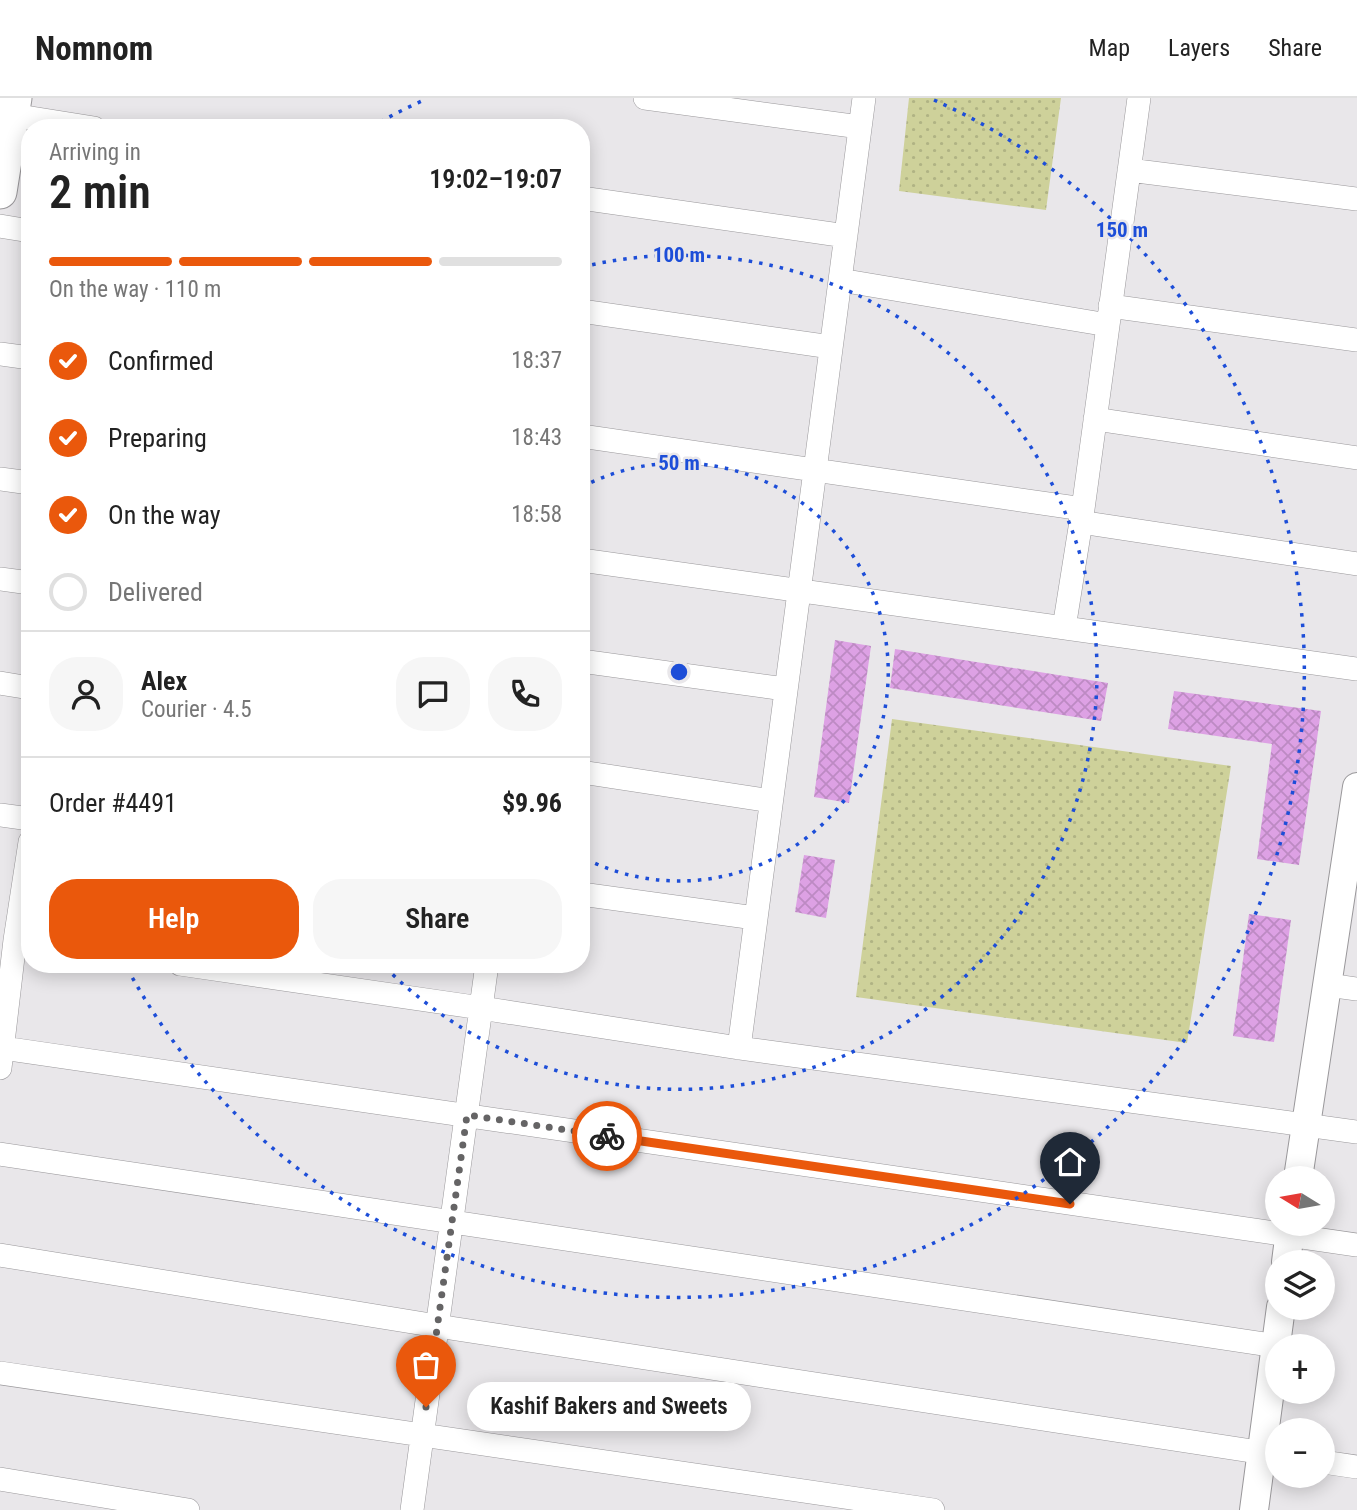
<!DOCTYPE html>
<meta charset="utf-8">
<style>
:root{--surface:#fff;--page:#f6f6f6;--text:#222;--muted:#767676;--line:#e0e0e0;--accent:#ea580c}
body{margin:0;font-family:"Roboto Condensed",sans-serif;background:var(--page);color:var(--text);height:100vh;display:flex;flex-direction:column;font-size:26px;white-space:nowrap}
*{box-sizing:border-box;margin:0}
p{font-size:23px;color:var(--muted)}
.icon{flex:none;width:38px;height:38px;fill:none;stroke:currentColor;stroke-width:2;stroke-linecap:round;stroke-linejoin:round}
.map{position:relative;flex:1;overflow:hidden}
.panel{position:absolute;left:21px;top:21px;width:569px;height:854px;display:flex;flex-direction:column;background:var(--surface);border-radius:28px;box-shadow:0 4px 18px #0003}
.panel>*{flex:none}
.needle{width:46px;rotate:281deg}
.tools{position:absolute;left:1265px;top:1068px;display:grid;gap:14px}
.tools a{display:grid;place-items:center;width:70px;height:70px;border-radius:50%;background:var(--surface);box-shadow:0 4px 18px #0003;font-size:35px}
.pin{position:absolute;display:grid;place-items:center;width:60px;height:60px;color:#fff;margin:-72px -30px;border-radius:50% 50% 50% 0;rotate:-45deg;box-shadow:0 0 7px #0007}
.pin .icon{rotate:45deg}
.courier{position:absolute;display:grid;place-items:center;width:70px;height:70px;margin:-35px;border:5px solid #ea580c;border-radius:50%;background:#fff;color:#222;box-shadow:0 2px 9px #0007}
.bubble{position:absolute;height:49px;border-radius:24px;background:var(--surface);box-shadow:0 4px 18px #0003;font-size:23px;font-weight:600;line-height:49px;text-align:center}
.head em{font-style:normal;font-weight:600}
.head div{display:flex;flex-direction:column-reverse}
.head{display:flex;align-items:center;justify-content:space-between;height:119px;padding:0 28px}
h1{font-size:46px;font-weight:600;line-height:52px}
.bar{display:grid;grid-template-columns:repeat(4,1fr);gap:10px 7px;align-content:center;height:84px;padding:0 28px}
.bar i{height:9px;border-radius:5px;background:var(--line)}
.bar .on{background:var(--accent)}
.bar p{grid-column:span 4}
.line{display:flex;align-items:center;gap:18px;padding:0 28px;border-top:2px solid var(--line)}
.line div{flex:1}
.round{display:grid;place-items:center;flex:none;width:74px;height:74px;border-radius:28px;background:var(--page)}
ol{padding:0 28px;list-style:none}
li{display:flex;align-items:center;gap:21px;height:77px}
li p{margin-inline-start:auto}
li .icon{padding:7px;border-radius:50%;background:var(--accent);color:#fff;stroke-width:4}
li:last-child{color:var(--muted)}
li i{width:38px;height:38px;border:4px solid var(--line);border-radius:50%}
.button{display:flex;gap:14px;margin-top:auto;padding:14px 28px}
.button a{flex:1;height:80px;border-radius:28px;background:var(--accent);color:#fff;font-size:28px;font-weight:600;line-height:80px;text-align:center}
.button a+a{background:var(--page);color:var(--text)}
header{display:flex;align-items:center;gap:42px;box-sizing:border-box;height:98px;padding:0 35px;background:var(--surface);border-bottom:2px solid var(--line)}
header strong{font-size:33px}
nav{display:flex;gap:38px;margin-inline-start:auto;font-size:24px}
.map>svg:first-child{display:block}
</style>
<header>
<strong>Nomnom</strong>
<nav><a>Map</a><a>Layers</a><a>Share</a></nav>
</header>
<div class="map">
<svg width="1357" height="1412" viewBox="0 0 1357 1412">
<defs>
<pattern id="grass-dots" width="8" height="8" patternUnits="userSpaceOnUse" patternTransform="scale(1.75)"><rect width="8" height="8" fill="#ced19a"/><path d="M2 2h.1M6 6h.1" fill="none" stroke="#b0b384" stroke-width="1.8" stroke-linecap="round"/></pattern>
<pattern id="building-cross-hatch" width="8" height="8" patternUnits="userSpaceOnUse" patternTransform="scale(1.75)"><rect width="8" height="8" fill="#dda1e4"/><path d="M0 0l8 8M0 8l8-8" fill="none" stroke="#bd8ac3"/></pattern>
</defs>
<rect width="100%" height="100%" fill="#e9e7ea"/>
<path fill="url(#grass-dots)" d="M909 0H1061L1046 112 899 93Z
M892 621 1231 668 1187 945 856 899Z"/>
<path fill="url(#building-cross-hatch)" d="M835 542 871 548 849 705 814 699Z
M895 551 1108 585 1101 623 890 590Z
M1174 593 1321 613 1299 767 1257 761 1272 646 1168 631Z
M804 757 835 762 826 820 795 814Z
M1249 816 1291 822 1274 944 1233 938Z"/>
<g fill="none" stroke-linecap="round" stroke-linejoin="round">
<g stroke="#9a989b" stroke-width="24">
<path id="minor" d="M645 0 860 29
M0 15 94 30
M1129 72 1357 101
M581 100 846 138
M0 128 30 133
M840 182 1108 227
M1110 208 1357 242
M581 213 831 249
M0 256 30 260
M1095 321 1357 360
M581 338 1083 411
M0 381 30 385
M1080 424 1357 466
M581 462 1357 571
M0 481 30 485
M1064 530 1083 411 1139 0
M581 563 785 591
M0 585 30 590
M581 674 771 703
M0 717 30 721
M581 796 755 820
M180 866 481 910 739 950 1357 1034
M1328 887 1357 891
M3 950 1357 1147
M739 950 864 0
M0 970 15 842 30 744
M0 1056 1277 1248
M0 1157 437 1228 1278 1357
M0 1275 933 1412
M1323 1364 1357 1369
M0 1381 188 1412
M412 1412 487 866"/>
</g>
<g stroke="#9a989b" stroke-width="30">
<path id="tertiary" d="M1298 1080 1357 689
M1286 1164 1291 1125
M1254 1412 1281 1209"/>
</g>
<g stroke="#9a989b" stroke-width="35">
<path id="secondary" d="M0 94 15 0"/>
</g>
<use href="#minor" stroke="#fff" stroke-width="23"/>
<use href="#tertiary" stroke="#fff" stroke-width="28"/>
<use href="#secondary" stroke="#fff" stroke-width="33"/>
</g>
<g fill="none" stroke-linecap="round" stroke-linejoin="round">
<path stroke="#656465" stroke-width="7" stroke-dasharray="0 12.6" d="M426 1309 467 1017 607 1038"/>
<path stroke="#ea580c" stroke-width="9" d="M607 1038 1070 1106"/>
</g>
<g fill="none" stroke="#1d4ed8" stroke-width="3.5" stroke-dasharray="3.5 7">
<path d="M582 389A209 209 0 1 1 582 759"/>
<path d="M582 169A417 417 0 1 1 382 866"/>
<path d="M371 29A626 626 0 0 1 424 2M934 2A626 626 0 1 1 126 868"/>
</g>
<circle cx="679" cy="574" r="10" fill="#1d4ed8" stroke="#e9e7ea" stroke-width="3.5"/>
<g font-size="21" text-anchor="middle" font-weight="bold" fill="#1d4ed8" stroke="#e9e7ea" stroke-width="5" stroke-linejoin="round" paint-order="stroke">
<text x="1122" y="139">150 m</text>
<text x="679" y="164">100 m</text>
<text x="679" y="372">50 m</text>
</g>
</svg>
<div class="tools">
<a><svg class="needle" viewBox="-14 -14 28 28"><path d="M0-13l5 13h-10z" fill="#e53935"/><path d="M0 13l5-13h-10z" fill="#767676"/></svg></a>
<a><svg class="icon" aria-label="layers" viewBox="0 0 24 24"><path d="M12 4l9 5-9 5-9-5zM3 14l9 5 9-5"/></svg></a>
<a>+</a>
<a>−</a>
</div>
<div class="pin" style="left:426px;top:1309px;background:#ea580c"><svg class="icon" aria-label="bag" viewBox="0 0 24 24"><path d="M5 8h14l-1 12H6zM9 8a3 3 0 0 1 6 0"/></svg></div>
<div class="pin" style="left:1070px;top:1106px;background:#1f2937"><svg class="icon" aria-label="home" viewBox="0 0 24 24"><path d="M3 11l9-7 9 7M6 9v11h12V9"/></svg></div>
<div class="courier" style="left:607px;top:1038px"><svg class="icon" aria-label="bike" viewBox="0 0 24 24"><circle cx="6" cy="16" r="4"/><circle cx="18" cy="16" r="4"/><path d="M6 16l4-8h5l3 8M10 8l3 8H6M13 5h3"/></svg></div>
<div class="bubble" style="left:467px;top:1284px;width:284px">Kashif Bakers and Sweets</div>
<section class="panel">
<div class="head"><div><h1>2 min</h1><p>Arriving in</p></div><em>19:02–19:07</em></div>
<div class="bar"><i class="on"></i><i class="on"></i><i class="on"></i><i></i><p>On the way · 110 m</p></div>
<ol>
<li><svg class="icon" aria-label="check" viewBox="0 0 24 24"><path d="M5 12l5 5 9-10"/></svg>Confirmed<p>18:37</p></li>
<li><svg class="icon" aria-label="check" viewBox="0 0 24 24"><path d="M5 12l5 5 9-10"/></svg>Preparing<p>18:43</p></li>
<li><svg class="icon" aria-label="check" viewBox="0 0 24 24"><path d="M5 12l5 5 9-10"/></svg>On the way<p>18:58</p></li>
<li><i></i>Delivered</li>
</ol>
<div class="line" style="height:126px"><a class="round"><svg class="icon" aria-label="person" viewBox="0 0 24 24"><circle cx="12" cy="8" r="4"/><path d="M4 21q1-7 8-7t8 7"/></svg></a><div><b>Alex</b><p>Courier · 4.5</p></div><a class="round"><svg class="icon" aria-label="chat" viewBox="0 0 24 24"><path d="M4 5h16v11H9l-5 4z"/></svg></a><a class="round"><svg class="icon" aria-label="phone" viewBox="0 0 24 24"><path d="M5 4h4l2 5-3 2q2 4 5 5l2-3 5 2v4C11 20 4 13 5 4z"/></svg></a></div>
<div class="line" style="height:91px"><div>Order #4491</div><b>$9.96</b></div>
<div class="button"><a>Help</a><a>Share</a></div>
</section>
</div>
